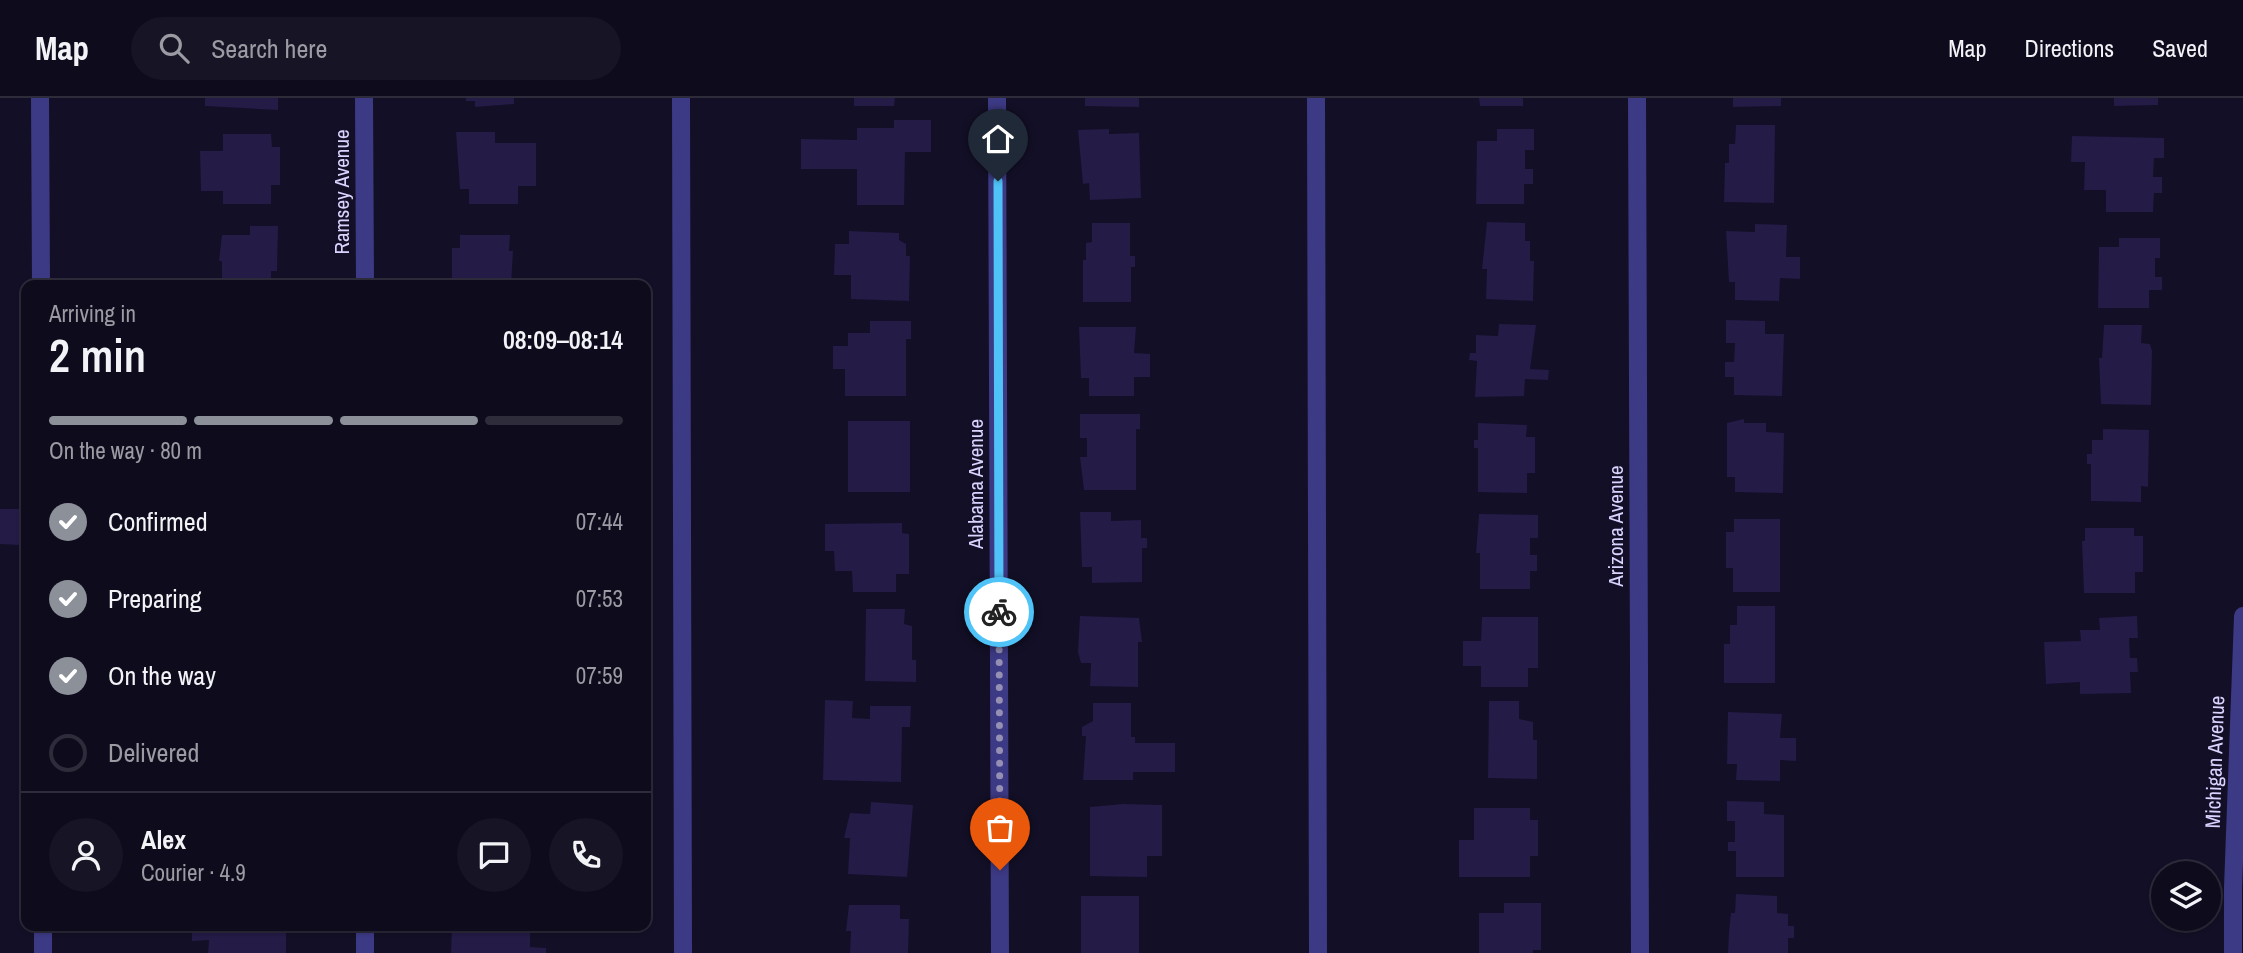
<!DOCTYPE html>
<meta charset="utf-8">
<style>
:root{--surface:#0e0b1c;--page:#171425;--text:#f1f3f6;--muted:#9b9ba3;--line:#2e2b3b;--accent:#8c9099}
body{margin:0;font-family:"Archivo Narrow",sans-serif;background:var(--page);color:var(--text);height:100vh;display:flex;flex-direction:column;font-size:26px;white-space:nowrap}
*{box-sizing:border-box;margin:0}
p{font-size:23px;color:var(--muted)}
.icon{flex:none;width:38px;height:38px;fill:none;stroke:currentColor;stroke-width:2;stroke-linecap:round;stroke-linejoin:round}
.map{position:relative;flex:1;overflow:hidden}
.drawer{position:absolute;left:21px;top:182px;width:630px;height:651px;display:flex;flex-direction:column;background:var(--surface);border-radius:14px;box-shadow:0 2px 5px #0004,0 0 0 2px var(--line)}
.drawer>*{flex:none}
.tools{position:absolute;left:2151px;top:763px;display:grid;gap:14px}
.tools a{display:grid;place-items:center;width:70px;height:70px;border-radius:50%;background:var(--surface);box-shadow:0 2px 5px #0004,0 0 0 2px var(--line);font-size:35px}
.pin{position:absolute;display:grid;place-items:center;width:60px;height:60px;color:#fff;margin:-72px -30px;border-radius:50% 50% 50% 0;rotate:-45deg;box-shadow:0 0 7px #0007}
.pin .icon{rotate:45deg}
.courier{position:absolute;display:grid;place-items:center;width:70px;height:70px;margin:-35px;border:5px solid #4fc3f7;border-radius:50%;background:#fff;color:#222;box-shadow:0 2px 9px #0007}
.summary em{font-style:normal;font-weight:600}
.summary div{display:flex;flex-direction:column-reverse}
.summary{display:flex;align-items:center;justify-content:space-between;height:119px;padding:0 28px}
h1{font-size:46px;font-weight:600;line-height:52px}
.bar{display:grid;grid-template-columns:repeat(4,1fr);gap:10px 7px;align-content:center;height:84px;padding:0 28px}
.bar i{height:9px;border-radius:5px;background:var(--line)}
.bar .on{background:var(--accent)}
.bar p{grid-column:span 4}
.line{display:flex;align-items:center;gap:18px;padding:0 28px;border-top:2px solid var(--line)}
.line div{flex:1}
.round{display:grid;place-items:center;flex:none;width:74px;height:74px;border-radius:37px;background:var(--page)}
ol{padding:0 28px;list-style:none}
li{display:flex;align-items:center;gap:21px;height:77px}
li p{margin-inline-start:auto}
li .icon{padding:7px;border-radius:50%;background:var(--accent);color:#fff;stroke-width:4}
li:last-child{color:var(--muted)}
li i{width:38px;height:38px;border:4px solid var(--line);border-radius:50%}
header{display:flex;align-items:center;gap:42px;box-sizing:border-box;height:98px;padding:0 35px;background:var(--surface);border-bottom:2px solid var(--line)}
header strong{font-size:33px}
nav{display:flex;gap:38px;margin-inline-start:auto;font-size:24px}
.search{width:490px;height:63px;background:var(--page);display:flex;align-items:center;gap:18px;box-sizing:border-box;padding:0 24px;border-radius:38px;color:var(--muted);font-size:26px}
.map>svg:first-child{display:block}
</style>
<header>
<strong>Map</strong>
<div class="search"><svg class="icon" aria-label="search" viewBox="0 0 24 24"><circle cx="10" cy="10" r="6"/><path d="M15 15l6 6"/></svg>Search here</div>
<nav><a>Map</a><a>Directions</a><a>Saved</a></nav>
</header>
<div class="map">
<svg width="2243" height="855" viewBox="0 0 2243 855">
<rect width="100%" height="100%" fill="#130f26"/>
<path fill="#241b47" d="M205 0H278V12L205 8Z
M466 0H514V6L475 9V3H466Z
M854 0H895L894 8H854Z
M1085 0H1139V9L1085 8Z
M1479 0H1523V8H1480Z
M1733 0H1781V8L1733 9Z
M2114 0H2158V7L2114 8Z
M894 22H931V54H905L904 107H857V71H801V41L857 42V30H894Z
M1736 27H1775L1774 105 1724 104 1725 65H1729V46H1735Z
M1109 31V36L1139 35 1141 100 1090 102 1089 85 1083 86 1078 32Z
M1497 31H1534V52H1525V71H1533V86H1524V106H1476L1477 43H1497Z
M456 34H495V45H536V88H518V106H469V91H460Z
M223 36H271L272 49H280V87H271V106H223V93H201L200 53H223Z
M2072 38 2164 40V60H2154L2153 79H2162V95H2154L2153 114H2106V92H2084L2085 64H2071Z
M1487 124 1525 125V143H1530V163H1534L1533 203 1486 201 1487 171H1482Z
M1092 125H1130V158H1135V169H1131V204H1083V162H1086V145L1092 144Z
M1755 126 1787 127 1786 159H1800V181L1780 180 1779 203 1735 202V184H1729L1726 133 1755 134Z
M250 128H278L277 173H271V187H222V163H219L222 137H250Z
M849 133 899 135V142L906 146V158H910L909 203 851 201V177H834L835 146H849Z
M460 137H510L509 153H513L511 187H452V150H460Z
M2119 140H2160V160H2155V179H2162V192H2149V210H2098L2099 149H2119Z
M1726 222 1765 223V236H1784L1782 298 1734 297V279H1725V264H1734L1735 245H1726Z
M870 223H911V241H906V298H845V271H833V248H848V235H870Z
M1499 226 1536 227 1530 271 1549 272 1548 282 1525 281 1524 298 1475 299 1477 263 1469 262 1470 255H1476V237L1498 238Z
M2104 227H2142L2141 245 2150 246 2152 253 2151 307 2101 306 2099 260H2102Z
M1079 229H1136L1134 255 1150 256V279H1134V298H1089V280H1081Z
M1080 316H1140V331H1136V392H1084L1080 359H1087V340H1080Z
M1744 321V325H1766V334L1784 335 1783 395 1735 394V379H1727V325Z
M848 323H910V394H848Z
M1478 325 1527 327 1526 339H1535V375H1527V395L1478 394V350H1474V342H1478Z
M2103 331 2149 332 2148 389 2141 388V404L2091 403V366H2087V356H2092V342H2103Z
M0 411H23L19 447 0 446Z
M1080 414H1111V423L1141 422V440H1147V450H1142V484L1092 485V469H1082Z
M1479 416 1538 417V440H1530V457H1537V473H1530V491H1480V455H1476Z
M1734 421H1780V494H1733V470H1726V434H1734Z
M902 425V435L909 436V476H896V494H853L852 473H835L834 453H825V426Z
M2085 430H2134V438H2143V474H2135V495H2084L2082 443H2085Z
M1737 508H1775V585H1724V546H1730V527H1737Z
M866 511H905L904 526 912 528V562H916V584L865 583Z
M1080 518 1139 520 1142 544H1138V589L1090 588 1091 565H1081L1078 554Z
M2137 518 2138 540H2129L2130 560H2137L2138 574H2130L2131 595 2080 596V584L2046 586 2044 544 2081 543 2080 532H2100L2099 520Z
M1482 519H1538V570H1528V589H1481V568H1463V543H1481Z
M825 602 853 603 852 620 870 621V608H911L910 629H902L901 684 823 682Z
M1489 603H1519V621L1533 624V642H1537V681L1488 680Z
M1093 605H1131V639H1135V645H1175V674H1133V682H1083L1086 638H1082V629L1093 623Z
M1728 614 1782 616 1780 640H1796V663L1780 662V683L1736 682 1737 666H1727Z
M1727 703 1764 704V716L1784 717V779H1736V753H1728V744H1735V723H1727Z
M871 704 913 707 907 779 848 776 850 740H844L850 715 870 716Z
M1123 706 1162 707V758H1147V779L1090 778V709Z
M1474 710H1530V722H1538V758H1530V779H1459V742H1474Z
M1736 796 1777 798V815L1788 816V828H1794V840H1788V855H1728L1729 833 1731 815H1735Z
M1081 798H1139V855H1081Z
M1504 805H1541V852H1533V855H1479V815H1504Z
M849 807H900V821H909L908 855H850L851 833H846Z
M192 828H286V855H208L209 842 192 843Z
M452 828H530V849L546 850V855H451Z"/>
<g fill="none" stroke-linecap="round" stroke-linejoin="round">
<path stroke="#3d3a85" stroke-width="18" d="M40 0 41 187
M364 0 365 187
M681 0 683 855
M997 0 1000 855
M1316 0 1318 855
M1637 0 1640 855
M43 828V855
M365 828V855
M2233 855V790L2243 518"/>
</g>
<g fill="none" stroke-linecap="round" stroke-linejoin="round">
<path stroke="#948fb3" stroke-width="7" stroke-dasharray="0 12.6" d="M999 514 1000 772"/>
<path stroke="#4fc3f7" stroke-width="9" d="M998 83 999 514"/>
</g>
<g text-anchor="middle" stroke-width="5" stroke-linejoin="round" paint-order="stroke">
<g font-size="21" fill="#d9d4ff" stroke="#130f26">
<text transform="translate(342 94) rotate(-90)" y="7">Ramsey Avenue</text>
<text transform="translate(976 386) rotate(-90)" y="7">Alabama Avenue</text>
<text transform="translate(1616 428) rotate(-90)" y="7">Arizona Avenue</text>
<text transform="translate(2215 664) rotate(-88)" y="7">Michigan Avenue</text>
</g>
</g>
</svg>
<div class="tools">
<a><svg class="icon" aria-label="layers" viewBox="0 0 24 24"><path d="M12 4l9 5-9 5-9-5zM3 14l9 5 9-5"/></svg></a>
</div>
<div class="pin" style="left:1000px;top:772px;background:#ea580c"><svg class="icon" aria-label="bag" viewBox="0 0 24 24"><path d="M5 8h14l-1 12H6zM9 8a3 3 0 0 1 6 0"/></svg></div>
<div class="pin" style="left:998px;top:83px;background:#1f2937"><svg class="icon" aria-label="home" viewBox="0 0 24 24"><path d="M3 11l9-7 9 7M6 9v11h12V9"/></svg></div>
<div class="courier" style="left:999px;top:514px"><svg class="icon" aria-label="bike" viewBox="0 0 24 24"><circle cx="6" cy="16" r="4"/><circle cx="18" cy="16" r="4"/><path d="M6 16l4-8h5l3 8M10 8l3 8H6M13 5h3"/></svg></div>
<section class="drawer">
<div class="summary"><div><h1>2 min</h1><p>Arriving in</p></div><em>08:09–08:14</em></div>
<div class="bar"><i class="on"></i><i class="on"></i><i class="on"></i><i></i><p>On the way · 80 m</p></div>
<ol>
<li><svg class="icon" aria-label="check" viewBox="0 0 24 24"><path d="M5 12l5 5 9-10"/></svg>Confirmed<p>07:44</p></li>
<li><svg class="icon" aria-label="check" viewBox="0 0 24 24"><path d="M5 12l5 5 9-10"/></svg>Preparing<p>07:53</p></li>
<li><svg class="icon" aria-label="check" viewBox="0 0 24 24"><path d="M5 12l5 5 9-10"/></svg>On the way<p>07:59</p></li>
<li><i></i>Delivered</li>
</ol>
<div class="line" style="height:126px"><a class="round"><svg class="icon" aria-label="person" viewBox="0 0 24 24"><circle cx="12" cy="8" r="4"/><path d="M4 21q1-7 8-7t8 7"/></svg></a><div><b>Alex</b><p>Courier · 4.9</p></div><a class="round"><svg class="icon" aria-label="chat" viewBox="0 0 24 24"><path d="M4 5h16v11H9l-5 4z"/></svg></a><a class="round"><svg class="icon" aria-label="phone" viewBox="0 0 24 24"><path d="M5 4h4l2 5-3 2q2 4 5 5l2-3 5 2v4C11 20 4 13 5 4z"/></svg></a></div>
</section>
</div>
